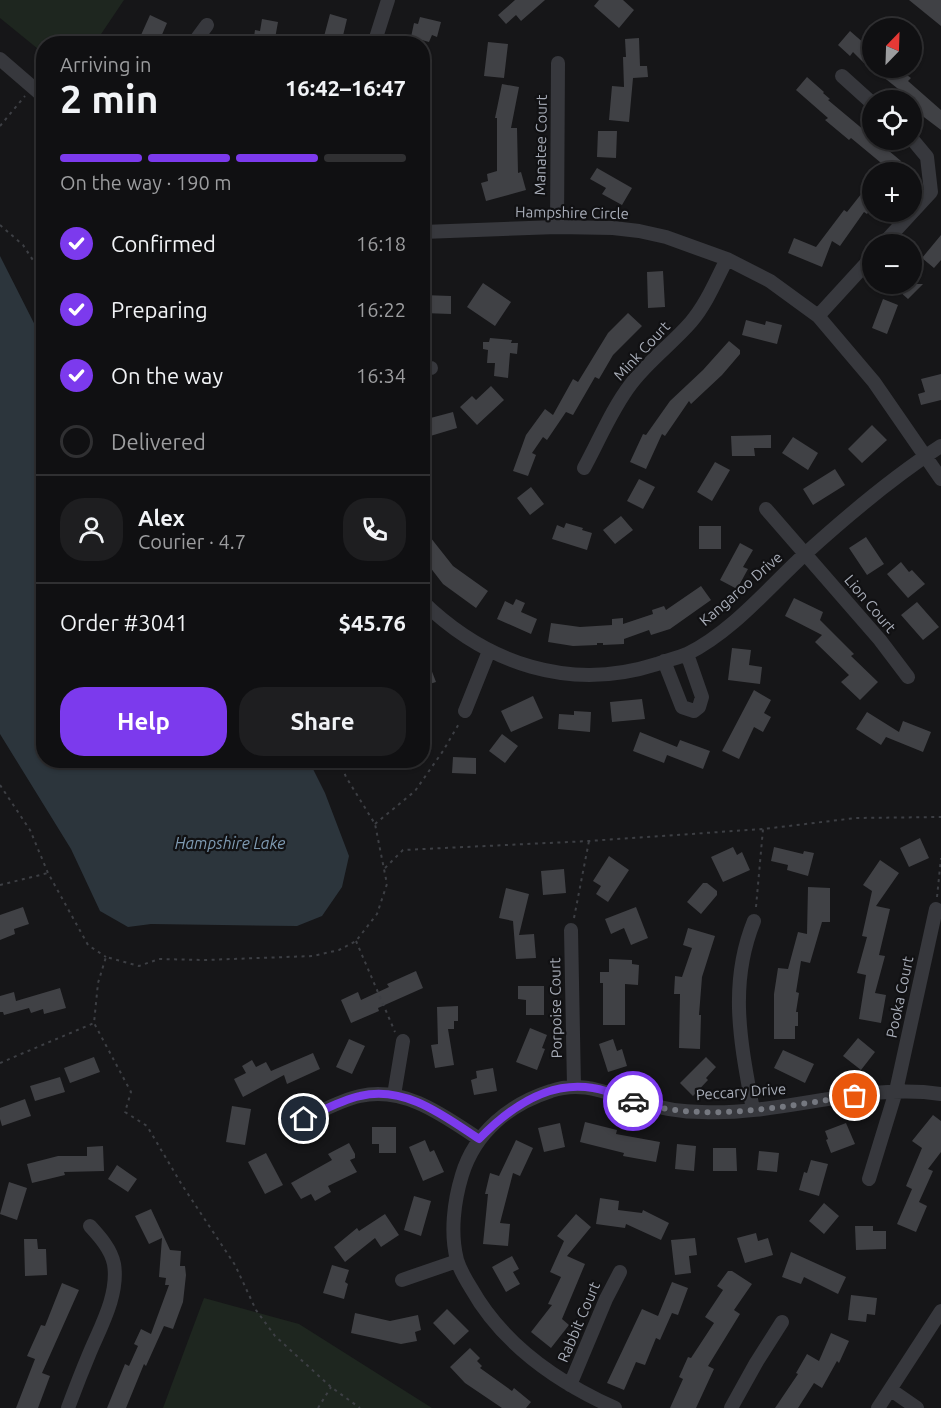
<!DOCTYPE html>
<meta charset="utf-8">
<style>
:root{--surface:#101012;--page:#1e1e20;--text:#f1f3f6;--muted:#9c9d9f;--line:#303032;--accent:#7c3aed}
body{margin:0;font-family:Ubuntu,sans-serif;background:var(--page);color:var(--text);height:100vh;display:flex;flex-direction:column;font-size:22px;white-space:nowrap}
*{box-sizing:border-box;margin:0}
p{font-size:20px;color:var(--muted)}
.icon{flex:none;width:33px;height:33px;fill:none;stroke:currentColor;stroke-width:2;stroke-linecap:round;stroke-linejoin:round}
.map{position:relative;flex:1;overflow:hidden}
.panel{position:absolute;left:36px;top:36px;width:394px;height:732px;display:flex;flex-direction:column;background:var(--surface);border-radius:24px;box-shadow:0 2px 4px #0004,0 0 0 2px var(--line)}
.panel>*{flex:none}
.needle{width:39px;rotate:23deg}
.buttons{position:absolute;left:862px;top:18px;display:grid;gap:12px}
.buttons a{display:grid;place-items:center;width:60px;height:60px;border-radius:50%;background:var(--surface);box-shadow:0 2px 4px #0004,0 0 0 2px var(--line);font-size:30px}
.pin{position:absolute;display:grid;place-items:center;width:51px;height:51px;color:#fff;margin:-26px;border:3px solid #fff;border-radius:50%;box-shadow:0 2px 6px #0007}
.courier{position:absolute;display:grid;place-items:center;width:60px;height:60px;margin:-30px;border:4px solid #7c3aed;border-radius:50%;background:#fff;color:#222;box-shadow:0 2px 8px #0007}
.headline em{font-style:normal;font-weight:700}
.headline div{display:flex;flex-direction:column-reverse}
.headline{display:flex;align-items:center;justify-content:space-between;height:102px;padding:0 24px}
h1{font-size:39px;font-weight:700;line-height:45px}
.bar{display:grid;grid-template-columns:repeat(4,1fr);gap:9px 6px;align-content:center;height:72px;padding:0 24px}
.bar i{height:8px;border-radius:4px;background:var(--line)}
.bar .active{background:var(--accent)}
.bar p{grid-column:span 4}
.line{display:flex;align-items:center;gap:15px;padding:0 24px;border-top:2px solid var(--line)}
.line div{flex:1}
.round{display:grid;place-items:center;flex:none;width:63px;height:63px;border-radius:24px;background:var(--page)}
ol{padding:0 24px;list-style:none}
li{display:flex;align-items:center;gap:18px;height:66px}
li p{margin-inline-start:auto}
li .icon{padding:6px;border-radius:50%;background:var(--accent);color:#fff;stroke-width:4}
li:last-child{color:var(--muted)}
li i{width:33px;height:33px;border:3px solid var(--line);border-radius:50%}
.cta{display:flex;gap:12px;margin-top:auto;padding:12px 24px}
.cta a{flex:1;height:69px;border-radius:24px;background:var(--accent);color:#fff;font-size:24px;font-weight:700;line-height:69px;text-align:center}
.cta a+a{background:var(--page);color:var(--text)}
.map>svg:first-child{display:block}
</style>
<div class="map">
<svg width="941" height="1408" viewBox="0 0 941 1408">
<rect width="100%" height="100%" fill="#161618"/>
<path fill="#1e261f" d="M0 0H124L95 43 44 44 43 53 0 18Z
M204 1298 299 1324 432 1408H163Z"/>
<path fill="#2c353c" d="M0 256 43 341 44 760 309 761 325 793 349 856 342 887 322 916 297 926 151 924 128 927 100 911 71 849 0 734Z"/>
<path fill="#404145" d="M515 0H545L521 21 516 15 506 24 498 15Z
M599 0H623L634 10 619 28 594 6Z
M909 0H941V26Z
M330 14 347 19 341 44H322Z
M150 15 167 23 158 44H137Z
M420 17 441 22 437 37 432 35 429 42 411 37 414 23 418 24Z
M262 19 278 22 274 44H253L255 30 260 31Z
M850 31 873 51 864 63 853 52 850 56 838 45Z
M639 38 640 66H647L648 77 633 78 629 122 609 120 612 86 624 87 623 57H626L625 39Z
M488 42 508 44 504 78 484 76Z
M872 68H897L911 78 908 81 941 110V130L912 108V100Z
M807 77 824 92 823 93 830 99 828 100 901 161 892 172 851 138 849 140 825 120 828 118 796 90Z
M502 84 519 87 511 128H517L518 173 521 172 526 190 486 201 481 183 488 181 487 174 497 171V118H495Z
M598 131H617L616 158 597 157Z
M597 168 632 188 622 205 602 194 606 188 590 179Z
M873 179V206L867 214 864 212 840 246 832 241 822 267 788 253 794 238 816 247 844 210 847 212Z
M941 235V260L934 268 922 258Z
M663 271 665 307 648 308 647 272Z
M483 283 511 302 495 326 467 307Z
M891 284H923L908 299Z
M423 295 451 296V314L423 313Z
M883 299 898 305 887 334 872 328Z
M628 313 642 326 613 355 599 379 595 377 573 415 566 412 547 440 543 437 532 453 536 455 528 476 513 471 526 435 545 409 553 415 573 379 578 382 608 333Z
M746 320 765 325 766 321 782 325 777 344 742 335Z
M490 338 512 340 511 343H518L517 354 510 353 508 378 494 376 495 363H487L488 350 483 349V342H489Z
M729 341 740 350V354L722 375 691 404 689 401 665 436 662 434 646 469 630 462 643 434 646 435 670 401 703 370Z
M941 374V400L921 405 918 394 925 392 921 379Z
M491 386 504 400 477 425 460 407 472 396 476 400Z
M453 412 457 428 427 437 423 420Z
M872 425 887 440 862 463 848 449Z
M771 435V448H754L755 456H732L731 436Z
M793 437 818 453 808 470 782 453Z
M715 462 730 470 712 501 697 492Z
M835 469 845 485 813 505 803 489Z
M639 479 655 487 643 509 627 501Z
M531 487 544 504 530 515 517 498Z
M621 516 633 530 615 544 603 530Z
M566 523 583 528 582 530 592 533 587 550 552 539 557 525 564 528Z
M699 526H721V549H699Z
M423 528 453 566 488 591 476 608 443 584 423 558Z
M866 537 884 564 867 575 849 548Z
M740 543 753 550 743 567 748 569 737 589 720 580Z
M901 562 909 572 912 570 925 584 908 598 887 574Z
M701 586 711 600 670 629 651 635 649 630 624 639V644L603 645V643H597V645L573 646 548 642 551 623 580 627 612 625V619L623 618V624L653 614 652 610 664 606 666 610Z
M794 598 823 612 820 620 854 654 851 656 878 682 860 700 841 682 849 675 815 642 822 635 785 616Z
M516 599 525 603 521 612 537 619 531 634 497 619 505 601 513 605Z
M917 602 939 627 923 640 901 615Z
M423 648 436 682 423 686Z
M732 648 751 650 749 665 762 667 760 684 728 680Z
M754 690 771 700 764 713 771 717 763 732 754 727 739 759 722 751Z
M533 696 543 718 511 732 501 711Z
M642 699 645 719 612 722 610 702Z
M574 711 591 712 590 732 558 729 559 714 574 715Z
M867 712 899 732 903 721 931 732 923 752 886 737 881 745 856 729Z
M640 732 677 747 680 740 710 751 703 769 667 755 664 763 633 751Z
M502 734 518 746 505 763 489 751Z
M453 757 476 758V774L452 773Z
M920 838 929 858 909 867 900 848Z
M733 847 737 855 742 852 750 870 723 882 711 857Z
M774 847 803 854 804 851 814 853 808 876 787 870 788 865 771 861Z
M609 856 629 870 608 902 596 894 601 886 593 881Z
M880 860 899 873 876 906 890 909 879 955 885 956 875 993 886 995 881 1023 859 1019 866 975 857 973 867 937 862 936 872 891 863 885Z
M564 869 566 893 543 895 541 871Z
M703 883H707L717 891V895L701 914 687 902Z
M808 887 830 888V922H822L810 963 801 961 796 992 799 993 796 1012H798V1026H795V1039H774V994L778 968 788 969 798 932 807 934Z
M506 888 529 894 519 935 534 934 536 958 516 959 513 921 499 918Z
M23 907 29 924 14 929 15 934 0 940V915Z
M636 907 648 938 631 945 624 928 611 934 605 919Z
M688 928 715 936 702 977 699 1015H701L700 1049 679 1048 680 994H674L675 976 682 977 692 948 683 945Z
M609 959 632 960V964L639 965 638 985 625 984V1025H603V983H600V972H609Z
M416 971 423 988 378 1008 379 1011 351 1023 341 1000 358 992 361 1000 389 987 387 984Z
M518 986H544V1015H526V1000L518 999Z
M60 988 66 1008 44 1014 43 1009 31 1013 29 1008 4 1015 3 1012H0V996L14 992 16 1001Z
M458 1006V1021H454V1029H448L454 1065 435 1068 431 1045 438 1044 437 1007Z
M530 1028 547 1035 542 1048 545 1049 537 1070 516 1062Z
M858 1038 875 1052 861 1070 843 1056Z
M349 1039 365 1046 352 1074 336 1067Z
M613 1039 617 1051 622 1049 627 1066 608 1072 599 1044Z
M783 1050 814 1064 805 1083 774 1068Z
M313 1053 320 1069 287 1084 284 1075 243 1097 234 1079 246 1073 242 1066 252 1060 256 1067 266 1062 271 1071Z
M94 1057 100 1072 70 1083 64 1068Z
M706 1057 716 1067 706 1078 708 1080 693 1096 680 1083Z
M493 1068 497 1091 474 1095 471 1080 477 1078 476 1071Z
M60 1077 65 1092 35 1101 30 1086Z
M25 1099 31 1116 2 1126 0 1119V1108Z
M232 1106 251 1109 245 1145 226 1142Z
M933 1115 941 1121V1152L928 1169 933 1171 919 1202 927 1206 916 1232 897 1224 912 1189 906 1186 922 1148 912 1141Z
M585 1122 617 1130 616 1134 660 1142 656 1162 623 1156 624 1153 580 1142Z
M560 1123 565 1147 544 1152 538 1128Z
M846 1123 855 1144 831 1153 826 1140 828 1139 825 1131Z
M372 1127H396V1153H379V1144H372Z
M425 1140 430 1152 434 1150 444 1172 423 1181 409 1147Z
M516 1140 533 1148 520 1176 513 1173 500 1223 510 1224 508 1246 483 1244 488 1194H485L490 1173 499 1176Z
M349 1143 355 1154V1158L350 1160 357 1172 328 1186 331 1192 315 1201 311 1194 301 1199 291 1183 332 1160 328 1154Z
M677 1144 696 1146 694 1171 675 1169Z
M103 1146 104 1171 64 1172 65 1175 32 1183 27 1164 58 1156H87V1147Z
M713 1148H736L737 1171H713Z
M759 1151 779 1153 777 1172 757 1170Z
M266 1153 283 1185 265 1194 248 1162Z
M811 1160 828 1164 819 1196 799 1190 804 1172 807 1173Z
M117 1165 137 1179 128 1192 108 1179Z
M9 1182 27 1188 17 1220 0 1214Z
M414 1196 431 1201 421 1236 404 1230Z
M600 1198 619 1201 618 1210 642 1213 643 1210 669 1223 661 1240 626 1224 625 1228 596 1224Z
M824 1203 839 1216 824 1234 809 1221Z
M151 1209 170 1250 181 1251 180 1266H185L186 1275 183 1302 173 1329 164 1326 146 1366 144 1364 126 1408H107L125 1364 129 1366 138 1346 134 1344 141 1329 151 1334 169 1285H165L166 1278 159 1277 162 1238 149 1244 135 1216Z
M385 1214 399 1235 381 1247 375 1238 345 1262 334 1247 357 1228 359 1231Z
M576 1214 591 1227 567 1256 585 1264 562 1319 569 1325 551 1348 531 1332 552 1305 548 1304 561 1277 550 1272 564 1241 557 1236Z
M855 1226H873V1231H886V1249L856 1250Z
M756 1233 758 1241 768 1238 773 1255 745 1263 737 1238Z
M695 1238 697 1255 689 1256 691 1273 675 1275 671 1240Z
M24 1239H37L38 1249H46L47 1275 25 1276Z
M791 1252 846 1277 838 1294 804 1277 801 1284 782 1277Z
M512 1256 519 1269 513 1272 520 1284 506 1292 492 1267Z
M332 1265 349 1270 345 1282 348 1284 344 1299 323 1293Z
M728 1271H732L752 1284 734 1310 740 1314 708 1366 714 1369 696 1408H670L683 1379 679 1377 688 1357 691 1358 714 1323 705 1317 723 1290 717 1286Z
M672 1282 688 1288 678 1315 672 1313 660 1340 656 1338 645 1365 636 1362 624 1390 607 1383 642 1309 658 1316Z
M62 1283 79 1290 42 1373 50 1376 38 1408H16L35 1359 27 1356 41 1325 45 1326Z
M851 1295 877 1298 875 1315 867 1314 866 1322 848 1320Z
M447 1309 469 1331 454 1345 433 1323Z
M355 1313 390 1321 418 1315 421 1330 415 1332 417 1341 401 1344 351 1333Z
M831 1333 849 1341 839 1363 837 1361 822 1388 814 1383 798 1408H775L798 1374 796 1373 807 1354 819 1361Z
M470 1348 480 1358 477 1361 482 1366 480 1368 512 1391 514 1388 531 1402 526 1408H502L465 1383 450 1367Z"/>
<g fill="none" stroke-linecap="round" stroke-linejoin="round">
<path stroke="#3d3f44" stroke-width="2" stroke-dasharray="3 4.5" stroke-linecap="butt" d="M0 126 25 96
M0 225 23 245 44 277
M339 760 346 777 375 824 387 884 377 914 356 941 339 950 313 956 205 960 159 959 139 966 106 957 98 983 94 1023 131 1092 125 1112 147 1126 182 1185 235 1265 256 1310 275 1336 331 1387 360 1408
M0 785 30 830 48 873 88 945 106 957
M375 824 415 791 443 751 460 722
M385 868 403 850 589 841 763 829 856 818 941 817
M0 885 48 873
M937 897 941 858
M756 907 763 829
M574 918 589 841
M356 941 395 1032
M0 1063 94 1023
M318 1408 331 1387"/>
<path stroke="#37383d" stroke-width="14" d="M193 44 207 25
M374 44 388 0
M0 59 44 97
M842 76 873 104
M557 227 558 63
M423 232 557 227 613 228 639 231 666 237 727 259 770 281 818 316 874 382 941 479
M883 244 931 192 927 157 912 139
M818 316 873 256
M423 368H431
M584 468C599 441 611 410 631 384 648 361 672 344 691 322 707 303 716 280 727 259
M766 509 880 640 908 677
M423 602C487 664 570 692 657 664 667 660 678 658 687 654 732 632 769 587 805 554 848 515 893 477 941 446
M664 661 682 707 694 711 699 707 702 697 687 654
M465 711 489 651
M571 930 574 1086
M394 1095 403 1041
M753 1110C741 1044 728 985 754 921
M304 1119C322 1111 341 1100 360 1096 405 1086 444 1116 479 1139
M869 1179 896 1091 936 909
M402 1280 457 1261
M570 1385 606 1299 620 1272
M891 1390 917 1408
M68 1408C75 1389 82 1371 90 1352 101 1326 119 1294 114 1264 111 1249 100 1237 90 1226
M615 1408C557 1382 503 1345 471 1288 466 1280 460 1270 457 1260 450 1233 454 1201 462 1175 475 1132 510 1104 551 1091 583 1080 608 1094 639 1102 659 1108 680 1112 702 1112 780 1116 864 1082 941 1094
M731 1408 756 1363 782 1322
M878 1408 941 1311"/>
</g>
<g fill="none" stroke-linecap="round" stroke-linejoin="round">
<path stroke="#757880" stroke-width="6" stroke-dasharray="0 10.8" d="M633 1101C706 1124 782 1106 855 1096"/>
<path stroke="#7c3aed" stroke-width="8" d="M304 1119C322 1111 341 1100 360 1096 405 1085 444 1116 479 1139 509 1108 548 1080 593 1088 607 1090 620 1096 633 1101"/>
</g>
<g text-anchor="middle" stroke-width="4.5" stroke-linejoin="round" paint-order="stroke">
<g font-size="15" fill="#a8adb8" stroke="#111113">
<text transform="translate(541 145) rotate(-89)" y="5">Manatee Court</text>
<text transform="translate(572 213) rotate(1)" y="5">Hampshire Circle</text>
<text transform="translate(642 351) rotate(-47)" y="5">Mink Court</text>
<text transform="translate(741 589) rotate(-41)" y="5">Kangaroo Drive</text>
<text transform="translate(870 604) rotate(50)" y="5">Lion Court</text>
<text transform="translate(900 997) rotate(-78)" y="5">Pooka Court</text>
<text transform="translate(556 1008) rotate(-91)" y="5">Porpoise Court</text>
<text transform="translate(741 1092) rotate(-4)" y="5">Peccary Drive</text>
<text transform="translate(579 1322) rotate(-67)" y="5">Rabbit Court</text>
</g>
<g font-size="16" font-style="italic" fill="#7f9bb3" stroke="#111113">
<text x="230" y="849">Hampshire Lake</text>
</g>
</g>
</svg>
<div class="buttons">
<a><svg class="needle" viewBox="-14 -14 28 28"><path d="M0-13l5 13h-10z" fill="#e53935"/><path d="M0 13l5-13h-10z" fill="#9c9d9f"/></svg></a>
<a><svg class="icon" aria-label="locate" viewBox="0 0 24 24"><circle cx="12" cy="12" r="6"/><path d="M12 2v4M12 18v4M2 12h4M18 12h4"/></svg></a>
<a>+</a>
<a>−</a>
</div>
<div class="pin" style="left:855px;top:1096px;background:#ea580c"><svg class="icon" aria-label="bag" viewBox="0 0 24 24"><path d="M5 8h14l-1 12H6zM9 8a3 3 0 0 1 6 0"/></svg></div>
<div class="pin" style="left:304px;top:1119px;background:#1f2937"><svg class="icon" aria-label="home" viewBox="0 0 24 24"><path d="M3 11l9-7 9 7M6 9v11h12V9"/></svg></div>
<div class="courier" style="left:633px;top:1101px"><svg class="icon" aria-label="car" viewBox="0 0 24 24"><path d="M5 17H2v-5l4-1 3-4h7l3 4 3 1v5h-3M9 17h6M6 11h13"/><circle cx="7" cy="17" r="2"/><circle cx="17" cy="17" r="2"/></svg></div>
<section class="panel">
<div class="headline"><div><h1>2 min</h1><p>Arriving in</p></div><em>16:42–16:47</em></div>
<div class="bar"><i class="active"></i><i class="active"></i><i class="active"></i><i></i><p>On the way · 190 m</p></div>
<ol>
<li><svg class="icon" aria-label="check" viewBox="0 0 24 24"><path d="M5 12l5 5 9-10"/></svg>Confirmed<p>16:18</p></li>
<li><svg class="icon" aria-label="check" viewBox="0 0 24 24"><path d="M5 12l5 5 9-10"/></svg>Preparing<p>16:22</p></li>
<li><svg class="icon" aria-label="check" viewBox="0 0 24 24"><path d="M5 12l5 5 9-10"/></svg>On the way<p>16:34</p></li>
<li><i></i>Delivered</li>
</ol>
<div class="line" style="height:108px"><a class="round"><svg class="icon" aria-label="person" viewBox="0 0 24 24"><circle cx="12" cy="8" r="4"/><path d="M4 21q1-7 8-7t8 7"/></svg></a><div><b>Alex</b><p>Courier · 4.7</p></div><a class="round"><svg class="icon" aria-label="phone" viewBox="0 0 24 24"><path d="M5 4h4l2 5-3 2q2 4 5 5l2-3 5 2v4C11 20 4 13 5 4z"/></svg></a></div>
<div class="line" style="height:78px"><div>Order #3041</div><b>$45.76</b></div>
<div class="cta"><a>Help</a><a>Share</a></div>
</section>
</div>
